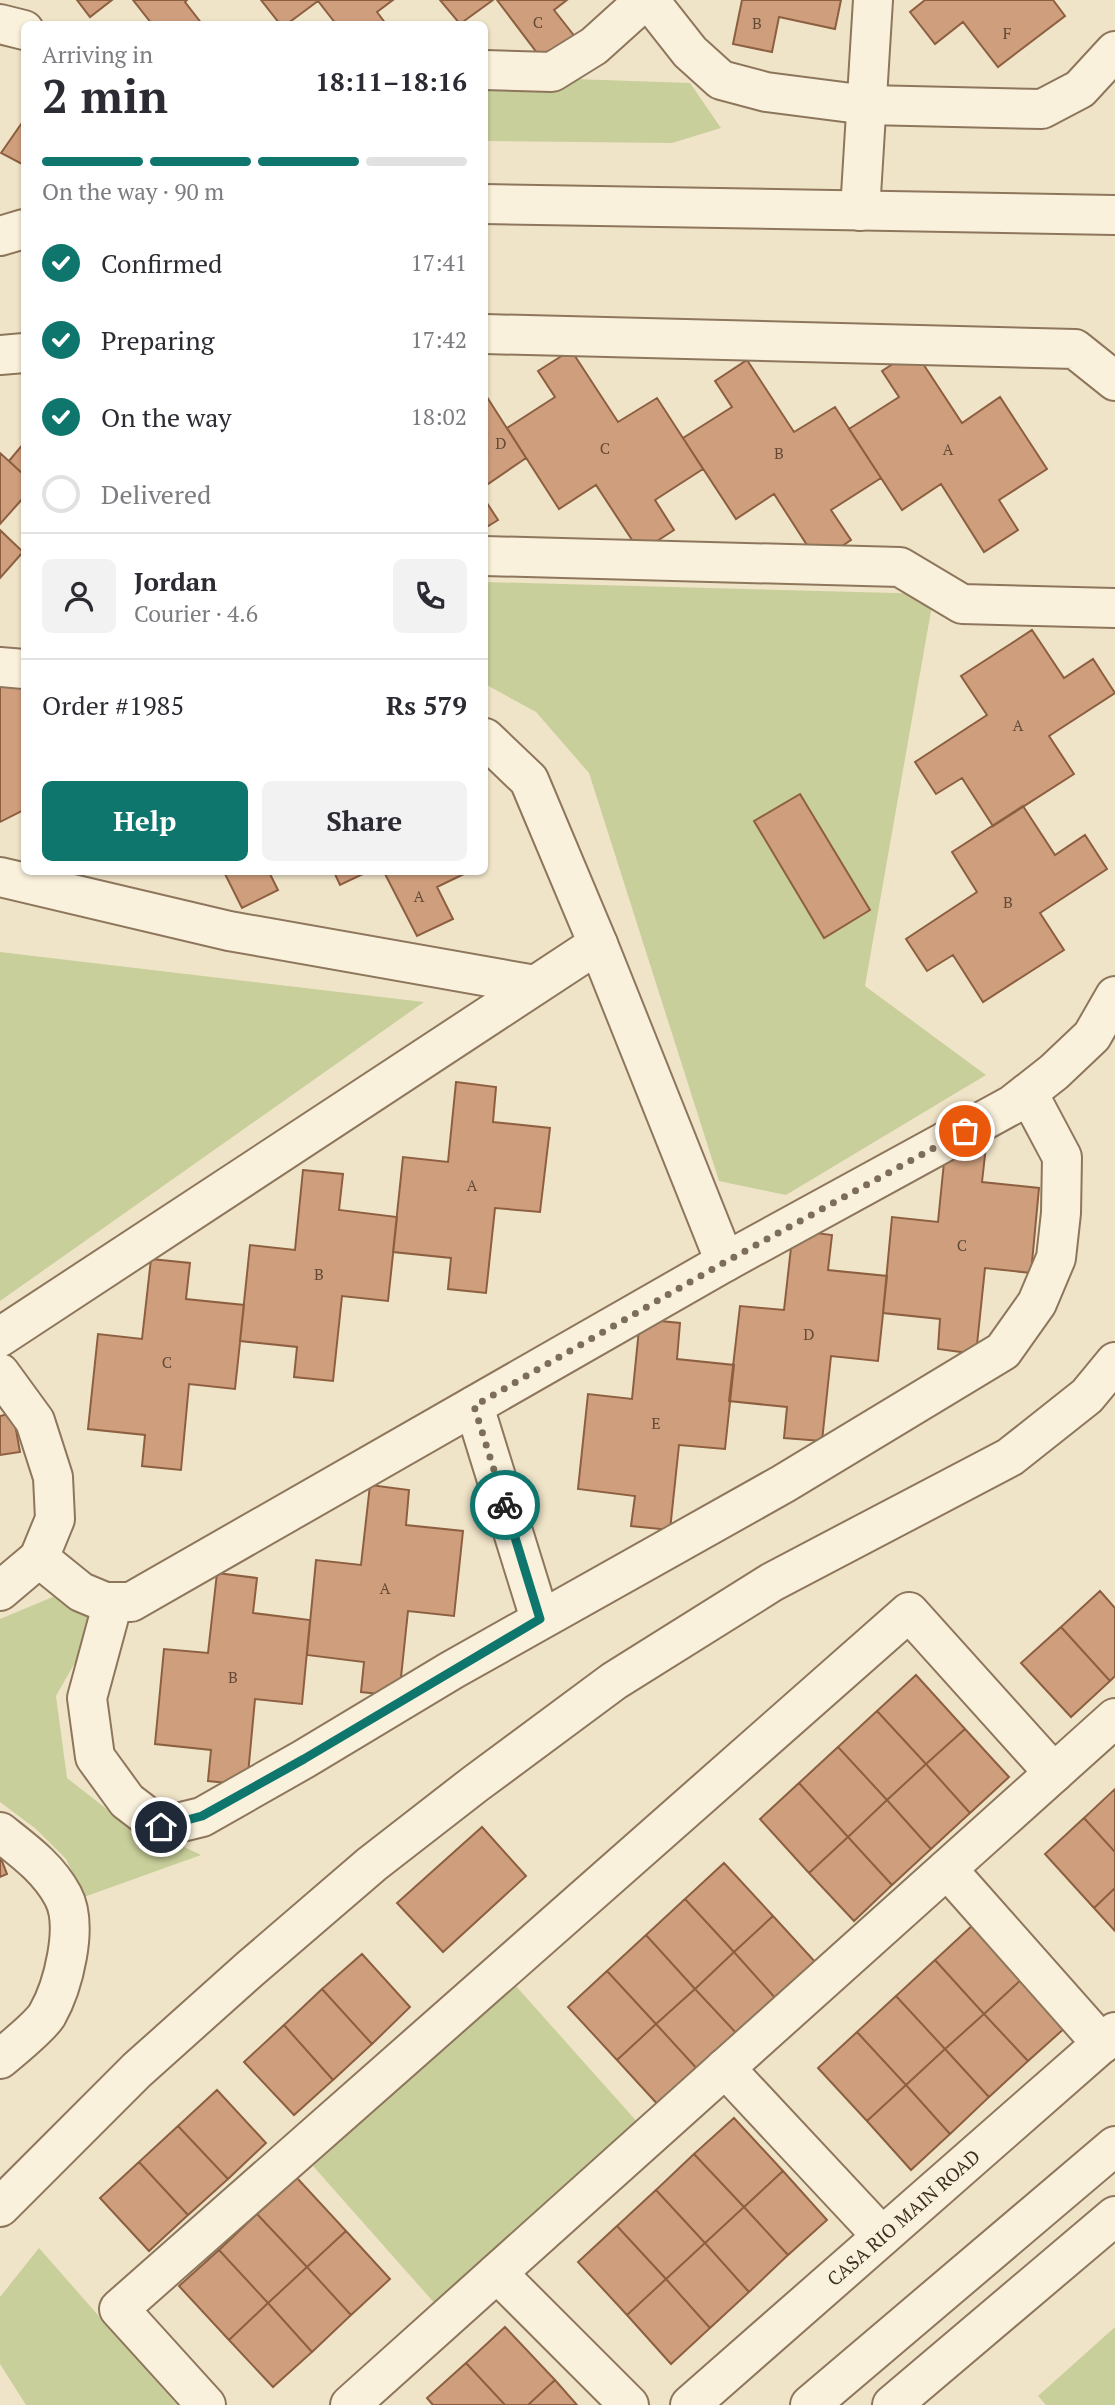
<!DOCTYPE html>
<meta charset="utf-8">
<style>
:root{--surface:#fff;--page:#f2f2f3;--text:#2b2b33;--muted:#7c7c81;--line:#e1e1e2;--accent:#0f766e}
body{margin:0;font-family:"PT Serif",serif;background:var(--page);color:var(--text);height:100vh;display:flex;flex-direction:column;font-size:26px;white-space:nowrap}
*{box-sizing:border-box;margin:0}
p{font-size:23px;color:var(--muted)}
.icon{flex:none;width:38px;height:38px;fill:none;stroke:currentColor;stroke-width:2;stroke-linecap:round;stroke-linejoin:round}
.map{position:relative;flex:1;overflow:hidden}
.details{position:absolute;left:21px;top:21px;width:467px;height:854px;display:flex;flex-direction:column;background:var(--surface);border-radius:10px;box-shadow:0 2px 5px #0004}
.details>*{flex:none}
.pin{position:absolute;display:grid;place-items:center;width:60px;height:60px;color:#fff;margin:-30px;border:4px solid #fff;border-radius:50%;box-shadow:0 2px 7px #0007}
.courier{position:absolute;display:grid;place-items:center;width:70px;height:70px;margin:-35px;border:5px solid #0f766e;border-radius:50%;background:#fff;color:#222;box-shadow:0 2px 9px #0007}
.summary em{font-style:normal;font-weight:700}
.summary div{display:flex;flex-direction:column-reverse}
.summary{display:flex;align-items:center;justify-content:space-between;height:119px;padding:0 21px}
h1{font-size:46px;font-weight:700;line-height:52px}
.bar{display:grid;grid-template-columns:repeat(4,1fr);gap:10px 7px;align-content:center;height:84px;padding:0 21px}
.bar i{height:9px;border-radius:5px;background:var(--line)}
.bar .selected{background:var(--accent)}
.bar p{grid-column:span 4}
.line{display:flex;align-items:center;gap:18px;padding:0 21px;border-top:2px solid var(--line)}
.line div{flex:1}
.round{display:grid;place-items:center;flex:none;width:74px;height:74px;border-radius:10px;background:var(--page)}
ol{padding:0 21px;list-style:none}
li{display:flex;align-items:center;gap:21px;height:77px}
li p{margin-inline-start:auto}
li .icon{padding:7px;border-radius:50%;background:var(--accent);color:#fff;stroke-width:4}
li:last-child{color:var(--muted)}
li i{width:38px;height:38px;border:4px solid var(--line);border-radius:50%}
.cta{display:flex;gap:14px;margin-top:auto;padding:14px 21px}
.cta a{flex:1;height:80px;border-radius:10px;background:var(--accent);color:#fff;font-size:28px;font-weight:700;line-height:80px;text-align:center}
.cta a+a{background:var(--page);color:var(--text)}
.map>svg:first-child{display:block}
</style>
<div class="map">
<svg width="1115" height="2405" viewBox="0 0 1115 2405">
<rect width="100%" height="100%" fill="#f0e4c8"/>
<path fill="#c9cf9b" d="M485 76 690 83 721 128 672 143 485 141Z
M485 582 934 594 865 986 986 1075 786 1195 719 1181 589 773 536 712 485 684Z
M0 952 424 1002 0 1301Z
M55 1596 97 1624 56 1696 67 1778 108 1810 201 1855 84 1897 66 1859 36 1829 0 1802V1619Z
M515 1985 640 2125 437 2306 313 2166Z
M39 2248 177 2405H26L0 2364V2297Z
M1115 2327V2405H1046L1038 2396Z"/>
<path fill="#cf9f7d" stroke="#8d5f41" stroke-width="2" d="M77 0H112L90 17Z
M133 0H187L185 2 202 24H152Z
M261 0H393L377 12 386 24H336L318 1 287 24H280Z
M440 0H493L460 24Z
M497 0H567L554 10 576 38 544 62Z
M742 0H841L835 29 779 17 772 52 733 44Z
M925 0H1053L1065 16 998 67 963 22 935 44 910 12Z
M24 120V165L1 153Z
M571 350 618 422 657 398 703 469 655 500 674 530 640 552 596 485 559 509 507 428 555 397 538 371Z
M914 350 962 423 1000 397 1047 469 999 500 1018 530 984 552 941 484 902 510 849 429 899 397 882 371Z
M747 360 794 432 835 407 881 478 831 510 851 540 818 562 774 494 736 519 683 438 732 407 715 381Z
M485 394 526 458 485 486Z
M24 443V475L9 461Z
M0 453 24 475V497L0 524Z
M485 500 498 520 485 528Z
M0 530 23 552 0 578Z
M1032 630 1064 678 1093 659 1115 693 1049 736 1074 774 993 826 962 778 936 794 915 762 987 715 961 676Z
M24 679V810L0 822V680Z
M800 794 870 910 824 938 754 821Z
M1023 806 1055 855 1085 835 1107 869 1040 913 1064 950 983 1002 953 955 927 971 906 939 977 892 952 852Z
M224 872H269L278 890 242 908Z
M334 872H367L340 885Z
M384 872H468L437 887 453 919 417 936Z
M456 1082 496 1087 493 1122 550 1128 540 1212 495 1208 486 1293 448 1289 451 1258 393 1252 403 1157 448 1162Z
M946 1142 986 1146 982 1182 1039 1188 1031 1273 985 1268 976 1354 938 1349 940 1319 883 1313 892 1217 938 1222Z
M303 1170 343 1174 339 1210 397 1217 388 1301 342 1296 333 1381 294 1377 297 1347 240 1341 250 1245 295 1250Z
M793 1230 832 1235 828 1270 887 1276 878 1361 831 1356 822 1441 784 1438 787 1407 729 1401 740 1306 784 1310Z
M151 1259 190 1263 186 1299 244 1305 235 1389 189 1384 181 1470 142 1466 145 1435 88 1429 98 1334 142 1339Z
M640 1319 680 1323 677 1359 734 1365 725 1449 679 1445 670 1530 631 1526 635 1496 578 1489 588 1394 632 1399Z
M13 1413 20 1452 0 1455V1416Z
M370 1485 409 1490 406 1525 463 1531 454 1616 408 1611 399 1696 361 1692 364 1662 307 1655 316 1560 361 1565Z
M217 1573 257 1578 253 1613 310 1620 302 1704 255 1699 247 1785 208 1781 211 1750 155 1744 164 1649 208 1653Z
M1100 1591 1115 1608V1676L1110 1681 1061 1627Z
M1061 1627 1110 1681 1071 1717 1021 1663Z
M916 1675 965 1729 926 1764 877 1711Z
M877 1711 926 1764 887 1800 838 1747Z
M965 1729 1009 1777 970 1813 926 1764Z
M838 1747 887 1800 848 1837 799 1783Z
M926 1764 970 1813 931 1849 887 1800Z
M799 1783 848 1837 809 1873 760 1819Z
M1115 1789V1852L1084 1818Z
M887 1800 931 1849 892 1885 848 1837Z
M1084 1818 1115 1852V1888L1094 1908 1045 1854Z
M482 1827 526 1876 443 1952 397 1903Z
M848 1837 892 1885 854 1921 809 1873Z
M0 1856 7 1874 0 1877Z
M724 1863 773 1916 734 1952 685 1899Z
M1115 1888V1931L1094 1908Z
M685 1899 734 1952 695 1989 646 1935Z
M773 1916 817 1964 778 2001 734 1952Z
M974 1924 1023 1978 984 2014 935 1960Z
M646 1935 695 1989 656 2024 607 1971Z
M734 1952 778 2001 739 2036 695 1989Z
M362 1954 410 2007 372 2044 322 1989Z
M935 1960 984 2014 945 2049 896 1996Z
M607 1971 656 2024 617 2060 568 2007Z
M1023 1978 1067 2026 1028 2061 984 2014Z
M322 1989 372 2044 333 2080 284 2025Z
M695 1989 739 2036 700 2072 656 2024Z
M896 1996 945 2049 906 2085 857 2032Z
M984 2014 1028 2061 989 2097 945 2049Z
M656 2024 700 2072 661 2108 617 2060Z
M284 2025 333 2080 294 2115 244 2062Z
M857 2032 906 2085 867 2121 818 2068Z
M945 2049 989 2097 950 2134 906 2085Z
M906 2085 950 2134 911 2170 867 2121Z
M217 2090 266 2143 228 2179 178 2126Z
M734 2118 783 2171 744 2207 694 2154Z
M178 2126 228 2179 188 2215 139 2162Z
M694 2154 744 2207 705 2243 656 2190Z
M139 2162 188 2215 149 2251 100 2198Z
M783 2171 827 2220 788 2255 744 2207Z
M297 2178 346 2231 307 2267 257 2214Z
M656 2190 705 2243 666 2279 617 2226Z
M744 2207 788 2255 749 2292 705 2243Z
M257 2214 307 2267 268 2303 219 2250Z
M617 2226 666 2279 627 2315 578 2262Z
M346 2231 390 2279 351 2315 307 2267Z
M705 2243 749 2292 710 2328 666 2279Z
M219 2250 268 2303 229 2340 179 2286Z
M307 2267 351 2315 312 2352 268 2303Z
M666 2279 710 2328 671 2364 627 2315Z
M268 2303 312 2352 273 2387 229 2340Z
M505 2327 555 2380 528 2405H505L466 2363Z
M466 2363 505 2405H433L427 2398Z
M555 2380 577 2405H528Z"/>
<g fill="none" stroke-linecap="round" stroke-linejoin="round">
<g stroke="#8d765c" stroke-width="42">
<g id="minor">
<path d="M649 0 690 52 721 80 766 92 867 105 1042 109 1080 89 1115 51"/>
<path d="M0 24 24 30"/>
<path d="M485 70 552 72 594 46 645 0"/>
<path d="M485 204 1115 215"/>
<path d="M860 211 873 0"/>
<path d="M0 236 24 229"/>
<path d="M485 334 1075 349 1115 381"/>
<path d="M0 355 24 353"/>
<path d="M485 556 900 567 962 604 1115 608"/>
<path d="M0 667 24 669"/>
<path d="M0 877 229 931 535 985"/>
<path d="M725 1262 1012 1105 1054 1072 1092 1036 1115 996"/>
<path d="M0 1337 598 944"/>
<path d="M0 1373 35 1421 53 1477 55 1519 39 1558 81 1592 105 1602H131L725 1262 598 944 529 780 485 738"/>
<path d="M474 1406 540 1619"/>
<path d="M0 1591 39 1558"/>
<path d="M113 1602 87 1698 95 1757 127 1801 161 1827 202 1817 304 1759 452 1670 783 1484 1003 1351 1037 1303 1056 1258 1061 1213 1062 1157 1028 1093"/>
<path d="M0 1832C24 1851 48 1868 63 1896 79 1926 63 1987 47 2015 40 2026 11 2050 0 2059"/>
<path d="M947 1869 1102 2044"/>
<path d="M725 2068 882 2236"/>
<path d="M0 2207 137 2070 251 1968 372 1864 475 1784 614 1681 772 1582 1010 1457 1087 1396 1115 1362"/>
<path d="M497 2273 629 2405"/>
<path d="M206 2405 119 2309 909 1612 1054 1773"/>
<path d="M350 2405 1115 1718"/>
<path id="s1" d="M690 2405 1115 2032"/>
<path d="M810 2405 1115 2146"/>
<path d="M892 2405 1115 2216"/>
</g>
</g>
<use href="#minor" stroke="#faf1dc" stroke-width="38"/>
</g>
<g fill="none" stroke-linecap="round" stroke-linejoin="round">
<path stroke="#7c6e5b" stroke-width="7" stroke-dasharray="0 12.6" d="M505 1505 474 1406 725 1262 965 1131"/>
<path stroke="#0f766e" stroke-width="9" d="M161 1827 202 1816 304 1759 540 1619 505 1505"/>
</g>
<g text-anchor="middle" stroke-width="6" stroke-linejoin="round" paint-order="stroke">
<g font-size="16" fill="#624a37">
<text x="538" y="28">C</text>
<text x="757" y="29">B</text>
<text x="1007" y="39">F</text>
<text x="501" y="449">D</text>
<text x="605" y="454">C</text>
<text x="948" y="455">A</text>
<text x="779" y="459">B</text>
<text x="1018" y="731">A</text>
<text x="419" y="902">A</text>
<text x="1008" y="908">B</text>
<text x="472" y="1191">A</text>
<text x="962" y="1251">C</text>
<text x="319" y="1280">B</text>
<text x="809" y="1340">D</text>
<text x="167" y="1368">C</text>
<text x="656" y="1429">E</text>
<text x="385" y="1594">A</text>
<text x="233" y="1683">B</text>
</g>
<g font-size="19" fill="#3d2e20" stroke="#f7eed8">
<text dy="7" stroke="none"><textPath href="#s1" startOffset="284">CASA RIO MAIN ROAD</textPath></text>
</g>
</g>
</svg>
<div class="pin" style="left:965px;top:1131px;background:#ea580c"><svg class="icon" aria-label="bag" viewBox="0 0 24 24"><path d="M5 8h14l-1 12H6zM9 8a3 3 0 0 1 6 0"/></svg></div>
<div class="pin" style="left:161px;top:1827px;background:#1f2937"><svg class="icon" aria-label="home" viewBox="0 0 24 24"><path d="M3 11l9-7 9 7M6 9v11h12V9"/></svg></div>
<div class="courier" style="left:505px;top:1505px"><svg class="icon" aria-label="bike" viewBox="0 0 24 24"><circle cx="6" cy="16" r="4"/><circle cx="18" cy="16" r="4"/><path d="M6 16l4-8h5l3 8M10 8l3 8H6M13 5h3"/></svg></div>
<section class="details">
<div class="summary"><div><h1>2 min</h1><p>Arriving in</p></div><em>18:11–18:16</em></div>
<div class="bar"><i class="selected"></i><i class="selected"></i><i class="selected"></i><i></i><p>On the way · 90 m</p></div>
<ol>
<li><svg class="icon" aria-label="check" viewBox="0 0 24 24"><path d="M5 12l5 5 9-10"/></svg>Confirmed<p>17:41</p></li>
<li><svg class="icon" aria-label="check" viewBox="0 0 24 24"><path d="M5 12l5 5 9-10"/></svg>Preparing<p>17:42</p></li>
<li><svg class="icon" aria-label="check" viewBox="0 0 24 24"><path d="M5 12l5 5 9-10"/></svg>On the way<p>18:02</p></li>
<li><i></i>Delivered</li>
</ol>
<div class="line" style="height:126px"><a class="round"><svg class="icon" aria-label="person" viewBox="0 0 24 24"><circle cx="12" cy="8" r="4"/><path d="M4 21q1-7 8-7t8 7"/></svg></a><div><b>Jordan</b><p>Courier · 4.6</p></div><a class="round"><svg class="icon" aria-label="phone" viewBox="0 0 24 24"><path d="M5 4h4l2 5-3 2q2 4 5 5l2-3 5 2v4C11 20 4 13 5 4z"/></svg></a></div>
<div class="line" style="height:91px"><div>Order #1985</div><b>Rs 579</b></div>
<div class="cta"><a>Help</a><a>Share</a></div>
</section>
</div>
